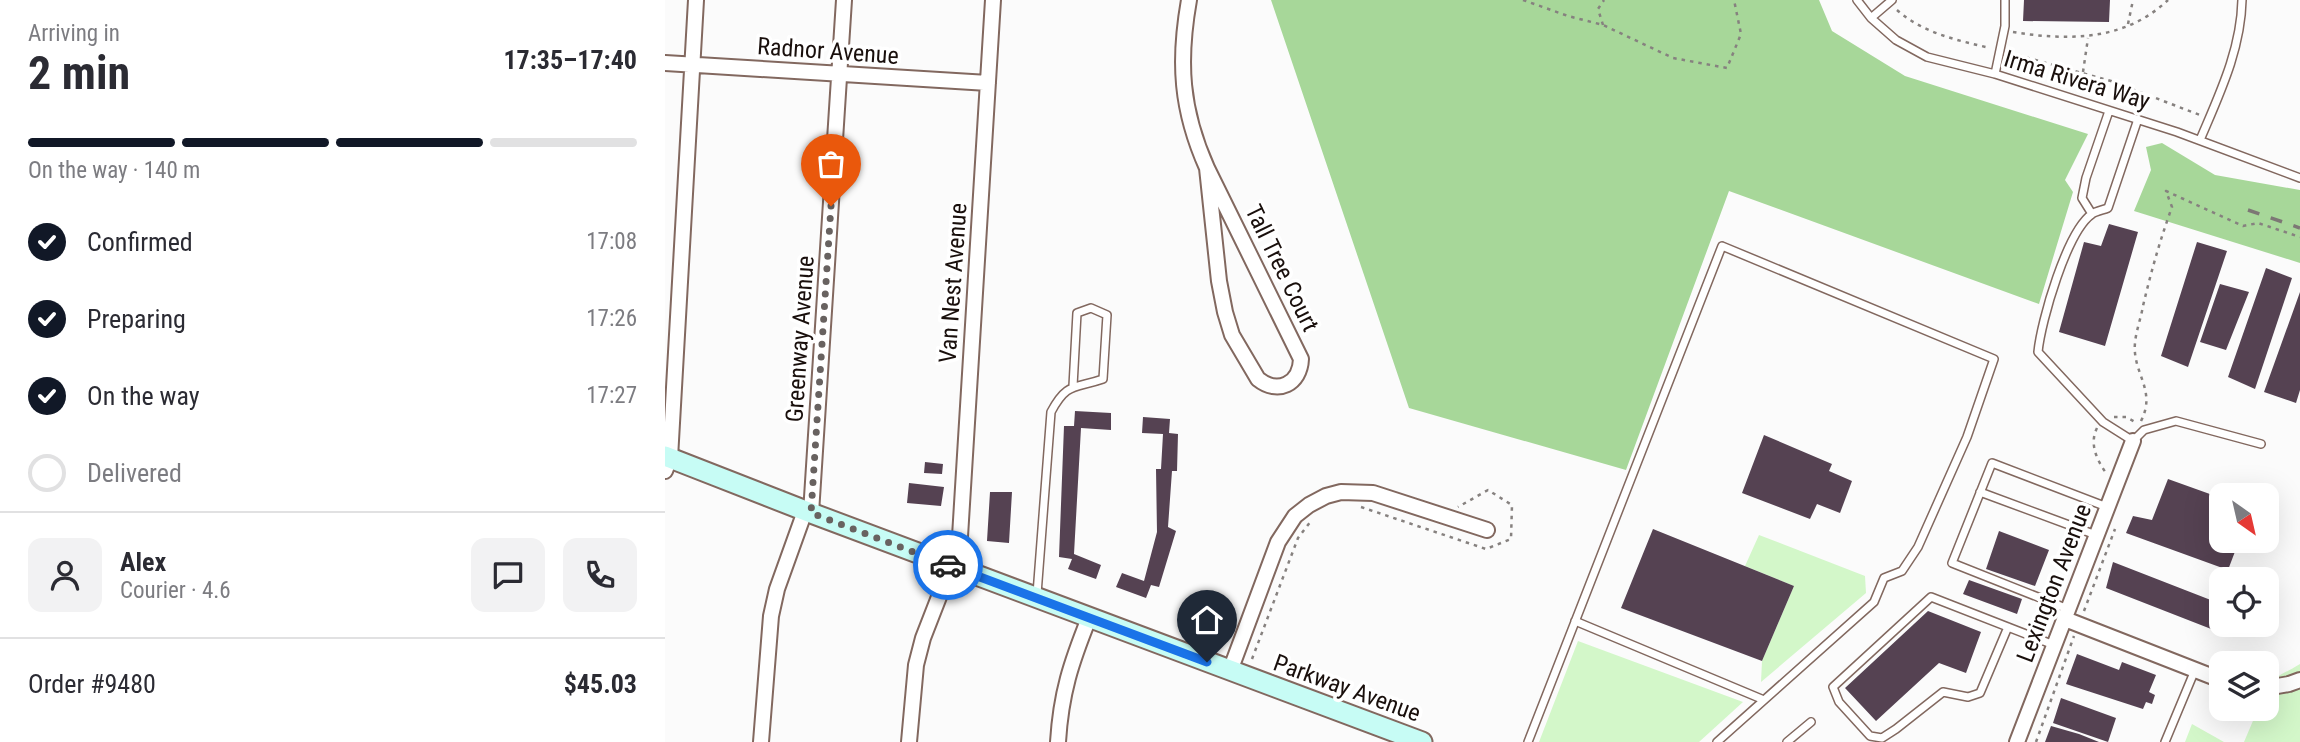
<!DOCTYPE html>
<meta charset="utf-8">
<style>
:root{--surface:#fff;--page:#f2f2f3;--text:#2b2b33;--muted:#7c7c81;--line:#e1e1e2;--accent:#111827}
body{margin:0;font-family:"Roboto Condensed",sans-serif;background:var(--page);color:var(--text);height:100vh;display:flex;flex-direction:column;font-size:26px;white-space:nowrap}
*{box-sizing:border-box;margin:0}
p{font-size:23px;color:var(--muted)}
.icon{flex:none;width:38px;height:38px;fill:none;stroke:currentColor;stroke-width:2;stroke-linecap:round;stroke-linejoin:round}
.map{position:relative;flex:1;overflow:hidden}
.details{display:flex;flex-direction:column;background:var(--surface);width:665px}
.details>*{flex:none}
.needle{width:46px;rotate:146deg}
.tools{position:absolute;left:1544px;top:483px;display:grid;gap:14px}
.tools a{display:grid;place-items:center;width:70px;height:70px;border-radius:14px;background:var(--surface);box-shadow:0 7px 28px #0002;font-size:35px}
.pin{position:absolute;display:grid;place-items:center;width:60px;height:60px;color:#fff;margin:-72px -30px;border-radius:50% 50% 50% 0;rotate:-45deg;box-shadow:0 0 7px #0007}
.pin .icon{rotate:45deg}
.courier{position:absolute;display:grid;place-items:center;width:70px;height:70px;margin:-35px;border:5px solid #1a73e8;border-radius:50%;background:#fff;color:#222;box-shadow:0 2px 9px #0007}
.headline em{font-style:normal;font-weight:700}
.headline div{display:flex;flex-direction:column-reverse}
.headline{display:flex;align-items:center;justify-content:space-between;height:119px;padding:0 28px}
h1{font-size:46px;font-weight:700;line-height:52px}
.bar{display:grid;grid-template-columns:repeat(4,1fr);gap:10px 7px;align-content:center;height:84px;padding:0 28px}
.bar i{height:9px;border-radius:5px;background:var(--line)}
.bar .current{background:var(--accent)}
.bar p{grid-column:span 4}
.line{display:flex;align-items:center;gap:18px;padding:0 28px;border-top:2px solid var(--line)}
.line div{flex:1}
.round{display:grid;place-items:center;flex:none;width:74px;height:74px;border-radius:14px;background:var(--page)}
ol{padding:0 28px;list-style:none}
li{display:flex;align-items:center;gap:21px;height:77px}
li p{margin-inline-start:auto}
li .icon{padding:7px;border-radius:50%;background:var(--accent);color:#fff;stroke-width:4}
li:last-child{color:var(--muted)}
li i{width:38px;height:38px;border:4px solid var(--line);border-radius:50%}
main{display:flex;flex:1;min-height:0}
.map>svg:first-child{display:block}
</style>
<main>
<section class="details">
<div class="headline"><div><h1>2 min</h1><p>Arriving in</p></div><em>17:35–17:40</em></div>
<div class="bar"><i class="current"></i><i class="current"></i><i class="current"></i><i></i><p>On the way · 140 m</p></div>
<ol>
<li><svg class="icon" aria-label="check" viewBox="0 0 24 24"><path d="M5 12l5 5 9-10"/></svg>Confirmed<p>17:08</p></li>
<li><svg class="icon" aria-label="check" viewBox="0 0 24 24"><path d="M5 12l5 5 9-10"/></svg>Preparing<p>17:26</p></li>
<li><svg class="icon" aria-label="check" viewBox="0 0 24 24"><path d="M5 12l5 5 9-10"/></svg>On the way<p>17:27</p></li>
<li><i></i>Delivered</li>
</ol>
<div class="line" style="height:126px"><a class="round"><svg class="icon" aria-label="person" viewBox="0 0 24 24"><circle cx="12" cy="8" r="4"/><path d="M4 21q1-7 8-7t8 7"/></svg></a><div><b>Alex</b><p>Courier · 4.6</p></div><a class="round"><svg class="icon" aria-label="chat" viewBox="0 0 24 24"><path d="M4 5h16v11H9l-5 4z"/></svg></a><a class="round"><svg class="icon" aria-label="phone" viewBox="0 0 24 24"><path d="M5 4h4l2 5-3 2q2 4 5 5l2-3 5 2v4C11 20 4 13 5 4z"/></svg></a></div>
<div class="line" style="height:91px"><div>Order #9480</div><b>$45.03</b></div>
</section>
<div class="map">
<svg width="1635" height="742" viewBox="0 0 1635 742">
<rect width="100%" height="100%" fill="#fbfbfb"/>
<path fill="#d3f7c9" d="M1094 535 1200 576 1201 593 1096 682 1097 661 1129 586 1080 566Z
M913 641 1078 702 1034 742H874Z
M1635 664V742H1579L1593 709H1601C1601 676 1609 680 1635 664Z
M1527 724 1559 742H1520Z"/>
<path fill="#a7d799" d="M606 0H1154L1167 31 1240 76 1423 134 1400 180 1408 192 1374 304 1064 191 961 470 744 408Z
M1497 143 1550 175 1635 190V263L1469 211 1486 170 1481 147Z"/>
<path fill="#554252" d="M1359 0H1445L1444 22 1358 21Z
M1444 224 1473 232 1440 346 1394 332 1419 242 1436 246Z
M1532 242 1562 251 1523 367 1496 356Z
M1601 268 1627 278 1590 389 1563 377Z
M1555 284 1584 292 1561 350 1535 342Z
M1635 292V390L1631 403 1599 392Z
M410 411 446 413V430L416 428 409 554 436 565 431 579 403 569 407 559 394 557 399 426H409Z
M478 417 505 419 504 433 513 434 512 471H507L503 527 511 531 494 587 486 585 481 598 451 587 457 573 479 581 492 532 491 469H496L498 434 477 433Z
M1099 435 1167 464 1164 471 1187 481 1175 513 1152 504 1145 519 1077 493Z
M260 462 278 464 277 474 259 473Z
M1503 479 1556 498V541H1574L1563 570 1461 533 1468 516 1487 520Z
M244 483 279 487 276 506 242 503Z
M325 492H347L344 543 322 541Z
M988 529 1129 586 1097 661 956 608Z
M1334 531 1384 550 1370 586 1321 569Z
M1448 562 1556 604V625H1562L1559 634 1441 588Z
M1304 580 1357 599 1352 614 1298 594Z
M1263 611 1316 632 1301 673 1274 663 1211 721 1180 688Z
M1412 654 1454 670 1457 662 1491 675 1484 692 1490 695 1487 704 1481 702 1478 709 1401 684Z
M1396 698 1451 718 1443 742 1388 723Z
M1386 726 1414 734 1434 742H1380Z"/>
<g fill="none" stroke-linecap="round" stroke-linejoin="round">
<g stroke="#82685f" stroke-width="10">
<path id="service" d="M1192 0 1206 18 1231 40 1262 57 1330 74 1512 132 1635 178
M1206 18 1227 0
M1330 74 1340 26V0
M1473 119 1443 208C1438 210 1431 211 1427 214 1402 231 1376 321 1373 352L1438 422 1468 441 1479 430 1511 421 1596 444
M1535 140C1554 95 1576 50 1577 0
M1427 214 1417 198 1421 178 1444 111
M1315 492 1431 535
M372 594 386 412C402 382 409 389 438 379L442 315 426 308 412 313 408 386
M1403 609 1287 563 1327 463 1442 507
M910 621 1099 700
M1343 627 1315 693 1303 697 1278 692 1231 729 1217 738 1205 736 1174 702 1168 687 1266 597 1389 645
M863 742 1057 246 1329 359 1302 437 1253 547 1237 571 1219 578 1209 602 1052 742
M1122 742 1146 722
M1500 742 1530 670"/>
</g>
<g stroke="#82685f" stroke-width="18">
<path id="minor" d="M524 0C513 62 516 110 542 168
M0 63 323 83
M542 168 636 359C635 384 613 395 593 379L567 335 560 312 554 281Z
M0 471 5 458 31 0
M146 513 179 0
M293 569 328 0
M1400 619 1556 680
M565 671 613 542 630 516 644 505 661 496 676 492 708 493 822 530
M1601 688 1624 684 1635 680
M96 742 106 616 112 589 140 511
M244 742 251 665 258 638 286 566
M393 742C396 693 406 663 424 618
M1352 742 1468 441"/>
</g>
<g stroke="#82685f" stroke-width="23">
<path id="secondary" d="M0 456 146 513 757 742"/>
</g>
<path stroke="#86817f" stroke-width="2.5" stroke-dasharray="3.5 5" stroke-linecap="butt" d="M858 0 903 16 938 25 1008 58 1062 68 1076 34 1069 0
M1232 10C1258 33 1291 40 1325 48
M1463 24 1468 0
M938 25 933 9 939 0
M1348 32C1403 41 1460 41 1503 0
M1345 53 1446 81 1535 115
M1418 72 1423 38
M1449 417H1461L1472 423
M1476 421C1492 390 1467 373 1470 343 1471 331 1476 318 1478 306 1486 272 1495 240 1507 207L1501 191 1578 226 1593 223 1635 237
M1432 428C1424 444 1432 460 1441 473
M696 507 821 549 846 539 847 505 823 490 793 507
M1419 611 1450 529
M587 659 633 538 646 521
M1371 742 1409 636"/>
<use href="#service" stroke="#fff" stroke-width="7"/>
<use href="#minor" stroke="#fff" stroke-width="14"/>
<use href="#secondary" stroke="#c7fcf5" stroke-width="19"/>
<path stroke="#7d7775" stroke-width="3.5" stroke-dasharray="12 12" stroke-linecap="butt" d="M1583 210 1635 228"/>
</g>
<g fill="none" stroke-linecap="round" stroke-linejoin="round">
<path stroke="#686260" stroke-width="7" stroke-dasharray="0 12.6" d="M166 206 146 513 283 565"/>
<path stroke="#1a73e8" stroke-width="9" d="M283 565 542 662"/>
</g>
<g text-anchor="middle" stroke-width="7" stroke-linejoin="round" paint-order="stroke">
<g font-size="24" fill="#190f0c" stroke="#fff">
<text transform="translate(163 51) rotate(4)" y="8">Radnor Avenue</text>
<text transform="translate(1412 80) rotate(17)" y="8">Irma Rivera Way</text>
<text transform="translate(617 268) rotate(64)" y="8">Tall Tree Court</text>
<text transform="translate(288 283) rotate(-86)" y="8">Van Nest Avenue</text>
<text transform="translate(135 339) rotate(-86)" y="8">Greenway Avenue</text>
<text transform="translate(1389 583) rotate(-69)" y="8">Lexington Avenue</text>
<text transform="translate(682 688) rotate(20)" y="8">Parkway Avenue</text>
</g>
</g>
</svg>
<div class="tools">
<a><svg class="needle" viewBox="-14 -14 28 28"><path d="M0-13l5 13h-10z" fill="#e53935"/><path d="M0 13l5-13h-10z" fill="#7c7c81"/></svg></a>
<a><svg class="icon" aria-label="locate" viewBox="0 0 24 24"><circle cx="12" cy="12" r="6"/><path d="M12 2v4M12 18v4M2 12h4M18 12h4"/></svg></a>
<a><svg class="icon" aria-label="layers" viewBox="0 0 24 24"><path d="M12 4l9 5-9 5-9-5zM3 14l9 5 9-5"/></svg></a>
</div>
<div class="pin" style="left:166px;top:206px;background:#ea580c"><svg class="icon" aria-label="bag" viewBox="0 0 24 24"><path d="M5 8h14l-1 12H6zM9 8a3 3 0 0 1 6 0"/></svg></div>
<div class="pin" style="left:542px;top:662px;background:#1f2937"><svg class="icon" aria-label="home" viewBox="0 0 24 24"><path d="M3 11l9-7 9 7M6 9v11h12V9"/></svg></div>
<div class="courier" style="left:283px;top:565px"><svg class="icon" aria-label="car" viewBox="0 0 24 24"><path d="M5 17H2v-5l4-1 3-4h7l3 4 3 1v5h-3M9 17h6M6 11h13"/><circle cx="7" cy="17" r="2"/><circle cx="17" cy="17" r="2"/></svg></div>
</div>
</main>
